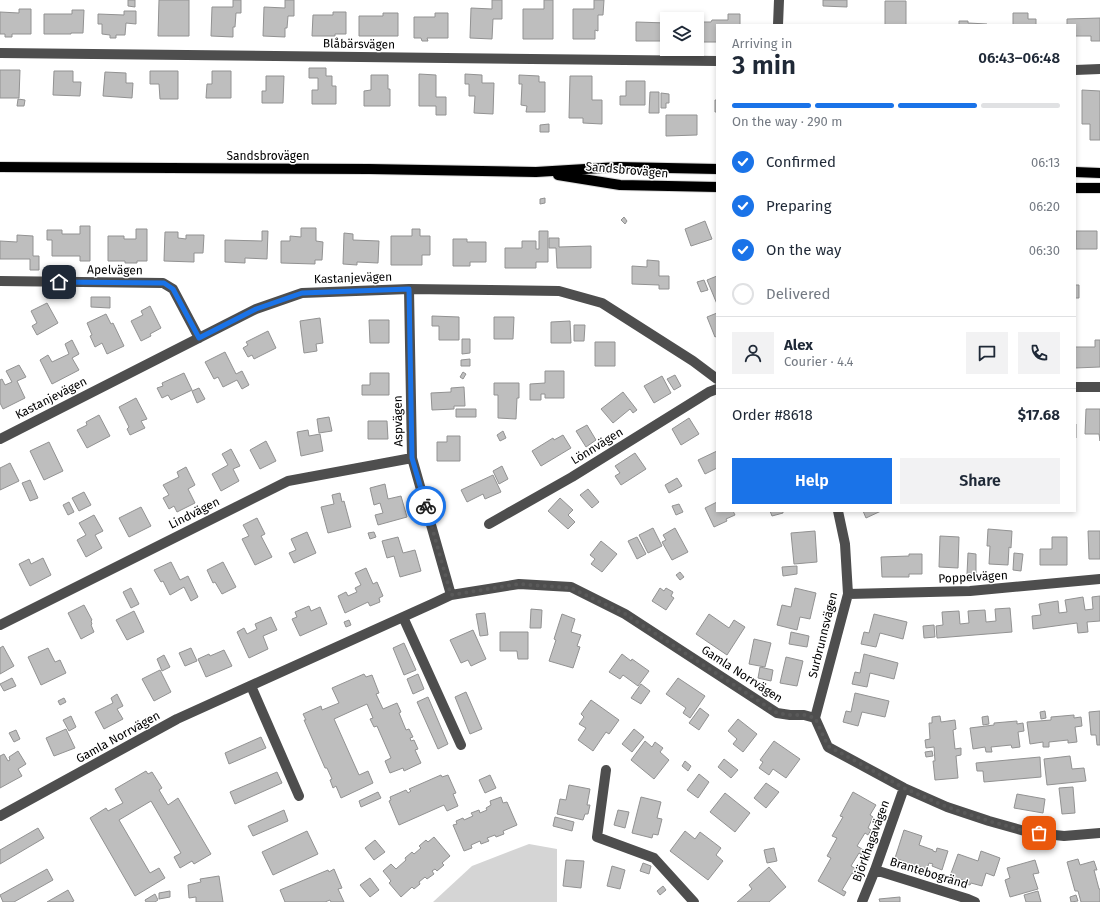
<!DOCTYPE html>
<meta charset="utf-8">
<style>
:root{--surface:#fff;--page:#f2f2f3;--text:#1f2937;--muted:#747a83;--line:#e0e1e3;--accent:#1a73e8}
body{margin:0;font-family:"Fira Sans",sans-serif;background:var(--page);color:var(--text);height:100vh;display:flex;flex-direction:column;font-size:15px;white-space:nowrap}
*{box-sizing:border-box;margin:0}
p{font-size:13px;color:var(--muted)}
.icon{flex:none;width:22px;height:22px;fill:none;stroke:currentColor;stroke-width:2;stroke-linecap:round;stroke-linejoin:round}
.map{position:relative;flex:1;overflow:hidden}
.side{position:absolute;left:716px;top:24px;width:360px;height:488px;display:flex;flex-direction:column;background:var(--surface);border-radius:0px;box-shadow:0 2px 6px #0003}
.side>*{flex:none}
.fabs{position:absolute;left:660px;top:12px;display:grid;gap:8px}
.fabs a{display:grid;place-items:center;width:44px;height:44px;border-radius:0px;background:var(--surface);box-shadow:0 2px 6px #0003;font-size:20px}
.pin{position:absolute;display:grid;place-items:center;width:34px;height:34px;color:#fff;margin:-17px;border-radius:8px;box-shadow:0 2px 6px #0006}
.courier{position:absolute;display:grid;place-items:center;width:40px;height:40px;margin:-20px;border:3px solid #1a73e8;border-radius:50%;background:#fff;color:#222;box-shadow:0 1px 5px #0007}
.headline em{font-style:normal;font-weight:600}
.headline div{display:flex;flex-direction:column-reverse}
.headline{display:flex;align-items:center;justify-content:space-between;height:68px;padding:0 16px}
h1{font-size:26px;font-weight:600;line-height:30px}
.bar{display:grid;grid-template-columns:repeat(4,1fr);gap:6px 4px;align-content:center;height:48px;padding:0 16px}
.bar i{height:5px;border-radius:3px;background:var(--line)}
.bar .on{background:var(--accent)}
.bar p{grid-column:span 4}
.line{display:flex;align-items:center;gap:10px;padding:0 16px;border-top:1px solid var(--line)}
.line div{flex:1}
.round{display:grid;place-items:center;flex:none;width:42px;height:42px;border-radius:0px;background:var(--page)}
ol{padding:0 16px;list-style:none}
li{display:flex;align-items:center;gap:12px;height:44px}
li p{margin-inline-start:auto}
li .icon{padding:4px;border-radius:50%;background:var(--accent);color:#fff;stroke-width:4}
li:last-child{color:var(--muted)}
li i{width:22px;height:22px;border:2px solid var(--line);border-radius:50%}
.cta{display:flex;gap:8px;margin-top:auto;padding:8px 16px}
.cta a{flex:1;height:46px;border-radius:0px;background:var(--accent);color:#fff;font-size:16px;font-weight:600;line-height:46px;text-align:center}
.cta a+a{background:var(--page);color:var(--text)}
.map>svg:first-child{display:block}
</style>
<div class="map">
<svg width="1100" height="902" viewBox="0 0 1100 902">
<rect width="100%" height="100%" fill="#fff"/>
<path fill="#d5d5d5" d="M529 844 557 849V902H433L472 866Z"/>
<path fill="#bebebe" stroke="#929292" d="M128 0H135V7L128 6Z
M159 0H189V36H158Z
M233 0H241V13H236L235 27H233V37L211 36 212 7H233Z
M285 0H294V16H288L287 28H285V37L263 36 264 7 285 8Z
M492 0H502V19H493L492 39 470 38 471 8 492 9Z
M544 0H553V39H523V9H544Z
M594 0H604L603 15H598V31L595 30V39H573V9H594Z
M823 0H847V7L823 6Z
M885 1H906V25H885Z
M19 9H31V34H12V37H5V34H0V12L19 13Z
M72 10H84L83 33H71V34H44V14H72Z
M124 11H136V24L126 23 125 35H116V38H110V35L102 34V24H98V14L124 15Z
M333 12H346V34H335V36H312L313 15H333Z
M383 13H398V36H359V16H383Z
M435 13H448V38H427L428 41H422L421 38H414V17H435Z
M1013 13H1028V19H1036V25H1013Z
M728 14H740V25H717V42H697V22H711L712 20H728Z
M669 16H684V19H669Z
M1100 18V41H1091V36H1075V25H1067V19Z
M959 21H968V23L987 24V25H959Z
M636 22 667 23V41H636Z
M309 68H326V76H332V86H336V104H312V90H318V78H309Z
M0 70H20L19 98H0Z
M54 71H73V82H81L80 96 53 95Z
M150 71H178V99H160L159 84H150Z
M212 71H231V98H206L207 84H212Z
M105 72 126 73V83H133L132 98 103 96Z
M419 74 436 75V97H446V115H436V106H419Z
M465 74 482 75V83H494L493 114 474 113 475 96H469V84H465Z
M371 75H388V89H390V106H364V91L371 90Z
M519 75 539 76V82H545V112H526L527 106 521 105 522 84H519Z
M266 76H284L283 103H262V91H266Z
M570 76H592V100H602V124L583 123V118H569Z
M626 81H645V105H620V96H626Z
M1082 90 1100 91V140H1090V124H1082Z
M650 92H659V113H649Z
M661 93 669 94V103H666V108H661Z
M18 99 25 100 24 106H17Z
M715 100H717V112H715Z
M666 115H697V135L666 136Z
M549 124V132H540V125Z
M545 198V203L540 204V199Z
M624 217 627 221 625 224 621 220Z
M705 221 712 239 691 246 685 229Z
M80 226H90V261H80V256H52V240H47V230H62V234H80Z
M301 228H316V241L323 242 322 260H315V264L281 263V241H290V236L301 237Z
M136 229H147V261H137V263H125V261H108V236H124V239H136Z
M412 229H420V236H430V255H422V265H391V236H412Z
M262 231H268L267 259 245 258V263L225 262V240L262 241Z
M539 231H548V262H536V268H505V248H522V241H536V249H539Z
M1076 231H1097V249H1076Z
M165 232H178V238L186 239V235H204L203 253H194V262L164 261Z
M344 233 353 234V240L379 241 378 263 357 262V265L343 264Z
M17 235 33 236V256H39V270H30V259H0V241L17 242Z
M549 238H559V247L591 246V268H557L556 248H549Z
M453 239H467V242H486V262H470V266H453Z
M647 260 659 261V276H669V289H659V285L632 284V266L647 267Z
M717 276V304L707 280Z
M704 280 708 290 701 292 697 282Z
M1075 285H1079V298H1075Z
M91 297H110V308L91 307Z
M47 303 58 323 37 335 32 326 37 323 31 311Z
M150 306 161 328 150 334 151 336 141 341 131 321 143 315 141 311Z
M717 313V336L715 337 707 317Z
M106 314 111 324 113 323 124 346 107 354 102 343 95 347 90 336 92 335 87 323Z
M432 316 459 317V340H439V326H432Z
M494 317H514L513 339H494Z
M320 318 323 343 316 344 317 351 304 353 300 321Z
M369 320H389V343H370Z
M570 321 571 343H551V322Z
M574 325H585L584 341H574Z
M268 331 276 348 254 359 252 355 248 357 243 348 248 345 246 342Z
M462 339H470V353L462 354Z
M72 340 79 354 72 358 79 370 52 384 40 360 48 355 52 362 69 354 65 344Z
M1095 340H1100V367L1075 368V347H1095Z
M595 342H615V366H595Z
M225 352 236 374 242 371 249 385 242 389 237 380 223 387 218 377 214 379 205 362Z
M470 359V366H461V360Z
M19 365 26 377 17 381 25 398 3 409 0 403V380L2 379 5 385 12 382 6 371Z
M545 371H564V398H545V394H541V400H530V384L545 383Z
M463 372 466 374 463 379 460 377Z
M184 373 192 390 171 400 168 395 162 398 157 388 163 386 162 383Z
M370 373H389V395H362V385H370Z
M675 375 681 386 674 390 667 379Z
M662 376 671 393 654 403 644 386Z
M494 383H519V398H517L516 419 498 418V395H494Z
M464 387 465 406H454V409L432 410 431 393 451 392V388Z
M199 388 205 399 197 403 192 391Z
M623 392 637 410 633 413 630 409 613 423 601 409Z
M136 398 147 419 141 421 145 428 130 435 127 429 129 427 119 407Z
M456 409H476V417H456Z
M1086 409H1100V441L1099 434H1085Z
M99 415 110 436 87 448 77 430 87 425 86 422Z
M329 417 332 431 319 433 317 419Z
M689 418 699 434 681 445 672 429Z
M368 421H387L388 439H368Z
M1075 424H1076V438H1075Z
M587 425 596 440 586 447 576 431Z
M308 430 309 436 320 434 323 451 301 456 297 432Z
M503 431 506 438 500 441 497 435Z
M563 435 571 448 541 466 532 451 553 438 554 440Z
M447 436H460V461H437V442H447Z
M266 441 276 461 260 469 250 450Z
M49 442 63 471 44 480 30 451Z
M231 449 240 466 233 469 239 481 221 491 212 474 228 465 222 454Z
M717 451V468L705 474 698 460Z
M635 453 646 469 621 485 615 476 620 473 615 466Z
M10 463 19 481 0 490V468Z
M502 466 508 479 499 484 493 471Z
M186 467 195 485 188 489 195 503 177 512 174 506 169 509 163 498 169 495 163 485 179 477 177 472Z
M493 475 501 492 485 499 483 494 467 502 461 490Z
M677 478 682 486 669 493 665 485Z
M30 480 38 498 30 501 22 483Z
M385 484 388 499 401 496 407 517 378 525 375 515 383 513 380 503 374 505 370 488Z
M588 489 599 502 592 508 580 495Z
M84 492 91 505 79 511 72 498Z
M340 493 342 502 344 501 351 527 328 533 321 507 334 504 332 495Z
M560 498 573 510 568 515 575 522 568 529 548 511Z
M69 502 74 512 68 515 63 505Z
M717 502V511H733L735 515 726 519 727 521 714 527 705 508Z
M679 504 683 512 676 515 672 506Z
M141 507 151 526 129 537 119 518Z
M770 511H783V513L772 516Z
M863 511H881L866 518Z
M94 515 103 531 95 535 102 548 86 557 77 540 86 535 79 523Z
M257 518 265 534 261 536 272 557 255 565 242 539 249 536 243 525Z
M653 528 662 546 648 553 639 535Z
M675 528 688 552 672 560 662 542 666 540 663 535Z
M988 529 1012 531 1011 548 1009 547 1008 565 989 564 990 546H987Z
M815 531 817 562 794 564 791 533Z
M1088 531H1100V559H1089Z
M307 532 316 553 294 563 289 553 296 550 291 539Z
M374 532 376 537 370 539 368 533Z
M940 536 959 537 958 568 939 567Z
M398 537 403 553 415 550 421 571 400 577 394 556 387 558 382 541Z
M637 537 646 554 637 559 628 541Z
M1052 537H1067V565H1040V549H1052Z
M601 541 617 554 602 572 591 564 595 559 590 555Z
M968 553 976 554V574H967Z
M1014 553 1023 554 1021 571 1013 570Z
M909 554H922V574H909V577H882L881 557 909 556Z
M43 558 51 575 30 586 19 564 29 559 31 564Z
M171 562 180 580 188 576 198 597 191 601 184 587 170 595 163 581 161 582 154 570Z
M223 562 236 587 222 594 215 582 213 583 207 570Z
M797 566V574L783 576 782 567Z
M366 568 373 584 377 582 383 596 379 598 380 602 370 606 368 602 345 613 338 596 346 592 348 596 357 592 355 588 361 585 355 573Z
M680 572 684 577 680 580 676 575Z
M131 588 139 604 131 608 123 592Z
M660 588 664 591 666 588 673 592 671 596 674 598 666 610 652 601Z
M795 588 816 593 810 619 800 617 797 630 777 625 782 605 791 607Z
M1100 596V621L1087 622 1088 632 1078 633 1077 623 1033 629 1032 616 1041 615 1039 604 1058 601 1059 613 1067 612 1065 600 1083 597 1085 610 1093 609 1092 597Z
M84 605 92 620 91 621 92 624 91 625 94 632 81 639 68 613Z
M309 606 311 611 320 607 327 624 300 636 292 619 297 617 295 612Z
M1010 608 1012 632 937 638 936 626 943 625 942 612 959 611 960 624 969 623 968 611 985 610 986 622 996 621 995 609Z
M531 609 542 610 541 628H530Z
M134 611 144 632 127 640 116 620Z
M485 613 488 635 480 636 476 614Z
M562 614 575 619 571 632 581 635 577 646 580 647 573 668 549 661 556 640 554 639Z
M709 614 729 628 734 620 745 627 727 655 696 634Z
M874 614 907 622 903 639 880 633 876 647 861 644 864 632 869 633Z
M271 617 277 630 263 636 268 649 249 658 237 632 244 628 247 634 257 629 255 624Z
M349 620 351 625 346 627 344 622Z
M934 625 935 637 924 638 923 626Z
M473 630 486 659 471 666 468 660 461 663 450 640Z
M500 632H528V659H518L517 651H500Z
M791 632 809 636 807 647 789 644Z
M754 639 771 643 765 667 749 664Z
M404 643 416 670 404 675 393 648Z
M3 646 14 666 0 674V648Z
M48 648 55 662 60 660 66 673 41 685 28 657Z
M191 648 197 661 185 666 179 653Z
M224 650 232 666 206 677 198 659 209 654 210 656Z
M622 654 631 661 632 659 649 671 638 686 623 675 620 679 609 672Z
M864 654 898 663 894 679 870 673 867 687 852 684 855 672 860 673Z
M164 655 170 667 162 671 157 659Z
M786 657 803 661 797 686 780 683Z
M760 667 773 670 771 681 758 678Z
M160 670 171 692 154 701 142 679Z
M364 674 366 677 372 675 379 693 376 694 383 709 397 703 401 712 399 713 406 730 409 729 413 737 410 738 411 741 414 740 418 749 415 750 421 763 404 771 403 768 390 773 385 761 391 758 377 726 374 727 370 719 373 718 367 704 334 719 359 775 368 771 373 783 341 798 336 786 333 788 330 780 332 779 327 768H325L304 720H306L303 714 321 706 322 710 339 703 332 688Z
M418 674 424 689 413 694 407 679Z
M12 678 16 686 4 691 0 684Z
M678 678 705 696 690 718 683 713 686 708 666 694Z
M641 684 650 691 641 704 631 698Z
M466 692 482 729 470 734 455 697Z
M855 693 889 701 885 717 862 712 858 726 843 722 846 711 851 712Z
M117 694 123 706 117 709 123 719 104 729 95 712 113 703 111 698Z
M428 697 448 744 438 749 417 702Z
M64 698 66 702 60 705 58 701Z
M591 700 619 720 609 734 606 732 593 751 578 740 586 728 579 724 584 717 581 714Z
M700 708 709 715 699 730 689 723Z
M1045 711 1046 718 1041 719 1040 712Z
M1100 711V745H1097L1096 735H1091L1089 712Z
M1074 715V718L1081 717 1082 726 1075 727 1077 742 1068 743V740L1049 742V747H1043V742L1030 744 1027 722 1051 720V717Z
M71 716 76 727 69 731 63 720Z
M940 716 941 722 955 720 956 729 953 730 955 749 961 748V755L956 756 958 778 935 780 933 761H935L934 747 926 748 925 740 930 739 929 723H932V717Z
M988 716 989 724 983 725 982 717Z
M738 719 757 734 743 752 733 744 737 739 728 731Z
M1017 721V724L1023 723 1024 731 1018 732 1020 747 1012 748 1011 745 991 747 992 752H986L985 747 973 749 970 728 994 725V723Z
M66 729 75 748 54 756 46 738Z
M634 729 644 737 632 752 622 744Z
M16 730 20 739 14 742 9 733Z
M261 737 266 748 229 764 225 753Z
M645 741 652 747 655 742 663 748 660 752 669 760 654 779 631 760Z
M774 741 800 759 786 778 773 769 769 775 759 768 763 762 760 760Z
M18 751 26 764 18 769 22 776 0 788V756L4 754 8 761 10 760 9 757Z
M932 751 933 756 926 757 925 752Z
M1070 756 1072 769 1084 768 1086 781 1047 785 1044 759Z
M1040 757 1041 777 984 782 983 771H977L976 763Z
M724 759 738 770 731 778 718 767Z
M685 761 691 766 688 771 682 766Z
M146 771 148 774 152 772 162 788 159 790 168 805 178 798 211 854 194 864 192 861 180 868 174 857 181 853 151 801 119 820 150 873 159 868 165 878 135 896 90 818 106 808 108 811 123 803 115 789Z
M277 772 282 783 235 804 230 792Z
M699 774 709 782 698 798 687 790Z
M441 775 442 777 448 775 456 793 453 794 458 806 447 811 444 805 399 825 389 801 391 800 390 797 406 790 408 793 411 791 409 789Z
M490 775 496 788 485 793 479 780Z
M766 783 779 792 766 808 754 798Z
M569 785 590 789 587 805H590L588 814H585L583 820 557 814 560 799 566 800Z
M1073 787 1075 813 1062 814 1059 788Z
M378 792 381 798 361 807 359 801Z
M853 792 876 805 870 815 873 817 868 828 871 830 868 835 865 833 857 846 865 851 862 855 859 853 851 866 858 870 855 875 852 873 842 890 846 892 844 896 818 881 831 858 827 856 837 838 832 836 843 817 840 816Z
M725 793 750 813 735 832 710 812Z
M1017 794 1045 799 1043 813 1014 808Z
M501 797 503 803 507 802 517 825 503 831 504 834 496 837 495 835 487 838 489 841 481 844 480 841 471 845 472 848 464 851 453 825 457 824 456 821 463 818 464 820 473 816 471 813 479 810 480 813 487 810 486 808 491 805 490 801Z
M641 797 661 802 657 818 662 819 658 835 653 834 652 838 632 833Z
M284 810 288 821 253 836 248 826Z
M618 810 629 812 625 828 614 825Z
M555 817 574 822 572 831 553 826Z
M38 828 44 838 0 864V850Z
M904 830 922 836 919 845 933 850V851L936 852 937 848 948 851 942 870 932 866 933 864 929 863 927 869 915 865 914 868 905 865 906 862 895 858Z
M307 831 318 854 273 875 262 852Z
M685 831 695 839 700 832 721 848 716 855 723 861 708 880 670 851Z
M434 837 450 856 442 863 444 865 437 871 435 869 432 871 434 874 427 879 425 877 419 882 420 884 414 889 412 887 401 897 389 883 391 881 383 871 391 864 396 869 406 860 405 858 412 852 414 854 421 848 419 846 426 840 428 842Z
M375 840 385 852 374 860 365 848Z
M774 848 777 861 767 863 764 850Z
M981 851 1000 858 994 876 986 873 982 886 971 883 970 885 962 883 963 880 950 876 958 854 978 861Z
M1078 859 1080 865 1094 861 1097 870H1094L1099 889H1100V902H1081L1078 891H1075L1067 862Z
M566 860 584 861 581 888 563 886Z
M1035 860 1039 873 1033 874 1038 889 1010 897 1005 880 1010 878 1007 868Z
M643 863 651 866 649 874 640 871Z
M612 866 625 870 620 889 607 886Z
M769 867 786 887 769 902H737L752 889 749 885Z
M47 869 53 880 14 902H3L0 895Z
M334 869 342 888 338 889 344 902H331L330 900 325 902H285L280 890 328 870 329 872Z
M219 876 223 902H196V897L189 898 188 885 201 882 200 879Z
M370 878 379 890 370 897 360 885Z
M663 886 666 890 660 895 657 891Z
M68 890 74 901 71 902H47Z
M170 891V897L159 899V893Z
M1038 891 1041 902H1026L1024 895Z
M155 894 158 900 155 902H146L145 900Z
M1076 895 1078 901 1071 902 1070 897Z
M900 897V902H880L879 899Z"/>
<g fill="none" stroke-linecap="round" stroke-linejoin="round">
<g stroke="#dbdbdb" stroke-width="12">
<path id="major" d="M0 167 369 169 536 172 618 167 717 169
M1075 172 1100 173
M558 175 620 185 717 187
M1075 188H1100"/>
</g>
<path stroke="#4e4e4e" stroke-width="10" d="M778 25 779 0
M0 53 717 61
M1075 70 1100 69
M0 281 163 283 173 289 199 338
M409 289 412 458 451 595
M1075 387H1100
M0 439 256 309 302 293 409 289 559 291 602 303 693 361 717 379
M489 524 572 477 709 392 717 389
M848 594 970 591 1100 579
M403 617 461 745
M0 625 288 481 412 458
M251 686 299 796
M815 718 848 594 845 544 838 511
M606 770 597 837 654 858 694 902
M0 816 177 719 434 603 451 595 519 584 571 587 625 614 777 713 790 715H804L815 718 828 747 904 788 947 807 989 821 1028 832 1064 836 1100 833
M875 870 968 899 975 902
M862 902 875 870 904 788"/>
<use href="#major" stroke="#000" stroke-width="10"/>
</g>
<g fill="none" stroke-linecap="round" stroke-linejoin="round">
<path stroke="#595959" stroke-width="4" stroke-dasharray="0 7.2" d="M426 506 451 595 519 584 571 588 625 614 777 713 790 715H804L815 718 828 746 904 788 947 807 989 821 1028 832 1039 833"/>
<path stroke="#1a73e8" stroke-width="5" d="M59 282 164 283 173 289 199 338 256 309 302 293 409 289 412 458 426 506"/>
</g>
<g text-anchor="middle" stroke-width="3" stroke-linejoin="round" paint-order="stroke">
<g font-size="12" fill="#000" stroke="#fff">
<text transform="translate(359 44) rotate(1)" y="4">Blåbärsvägen</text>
<text x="268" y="160">Sandsbrovägen</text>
<text transform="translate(627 170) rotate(5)" y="4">Sandsbrovägen</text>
<text transform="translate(115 270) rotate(1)" y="4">Apelvägen</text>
<text transform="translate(353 278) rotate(-2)" y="4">Kastanjevägen</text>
<text transform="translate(51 398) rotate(-27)" y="4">Kastanjevägen</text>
<text transform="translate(398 421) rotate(-91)" y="4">Aspvägen</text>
<text transform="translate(597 446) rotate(-32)" y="4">Lönnvägen</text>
<text transform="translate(194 513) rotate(-27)" y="4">Lindvägen</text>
<text transform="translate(973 577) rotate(-3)" y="4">Poppelvägen</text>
<text transform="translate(823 635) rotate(-76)" y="4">Surbrunnsvägen</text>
<text transform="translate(742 674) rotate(33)" y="4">Gamla Norrvägen</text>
<text transform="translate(118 737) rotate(-29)" y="4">Gamla Norrvägen</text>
<text transform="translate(871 841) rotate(-70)" y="4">Björkhagavägen</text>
<text transform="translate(929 873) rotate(17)" y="4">Brantebogränd</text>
</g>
</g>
</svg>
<div class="fabs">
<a><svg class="icon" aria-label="layers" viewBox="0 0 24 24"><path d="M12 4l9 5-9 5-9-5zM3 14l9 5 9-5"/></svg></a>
</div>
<div class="pin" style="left:1039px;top:833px;background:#ea580c"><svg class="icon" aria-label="bag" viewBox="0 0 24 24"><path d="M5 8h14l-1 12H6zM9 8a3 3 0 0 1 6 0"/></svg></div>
<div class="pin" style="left:59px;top:282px;background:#1f2937"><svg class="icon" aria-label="home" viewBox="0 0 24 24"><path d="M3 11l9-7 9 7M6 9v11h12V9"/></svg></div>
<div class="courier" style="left:426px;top:506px"><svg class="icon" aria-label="bike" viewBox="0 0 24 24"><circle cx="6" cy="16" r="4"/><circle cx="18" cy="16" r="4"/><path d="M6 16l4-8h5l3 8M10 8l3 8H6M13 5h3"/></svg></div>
<section class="side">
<div class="headline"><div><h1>3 min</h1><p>Arriving in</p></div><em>06:43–06:48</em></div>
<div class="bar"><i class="on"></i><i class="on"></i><i class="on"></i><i></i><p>On the way · 290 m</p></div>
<ol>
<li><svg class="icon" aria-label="check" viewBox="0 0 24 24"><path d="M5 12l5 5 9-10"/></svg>Confirmed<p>06:13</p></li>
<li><svg class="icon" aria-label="check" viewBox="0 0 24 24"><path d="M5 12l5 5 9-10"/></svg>Preparing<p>06:20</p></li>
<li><svg class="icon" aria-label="check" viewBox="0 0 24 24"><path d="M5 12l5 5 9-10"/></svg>On the way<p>06:30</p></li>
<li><i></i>Delivered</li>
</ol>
<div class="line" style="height:72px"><a class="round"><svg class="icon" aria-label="person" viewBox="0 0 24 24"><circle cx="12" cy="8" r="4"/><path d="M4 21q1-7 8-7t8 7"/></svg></a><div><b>Alex</b><p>Courier · 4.4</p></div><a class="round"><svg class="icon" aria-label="chat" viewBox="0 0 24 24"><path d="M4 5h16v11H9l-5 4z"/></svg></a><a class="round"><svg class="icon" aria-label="phone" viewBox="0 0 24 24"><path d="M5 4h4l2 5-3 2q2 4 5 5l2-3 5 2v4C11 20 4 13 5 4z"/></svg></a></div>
<div class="line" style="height:52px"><div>Order #8618</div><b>$17.68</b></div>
<div class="cta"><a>Help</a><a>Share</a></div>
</section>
</div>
